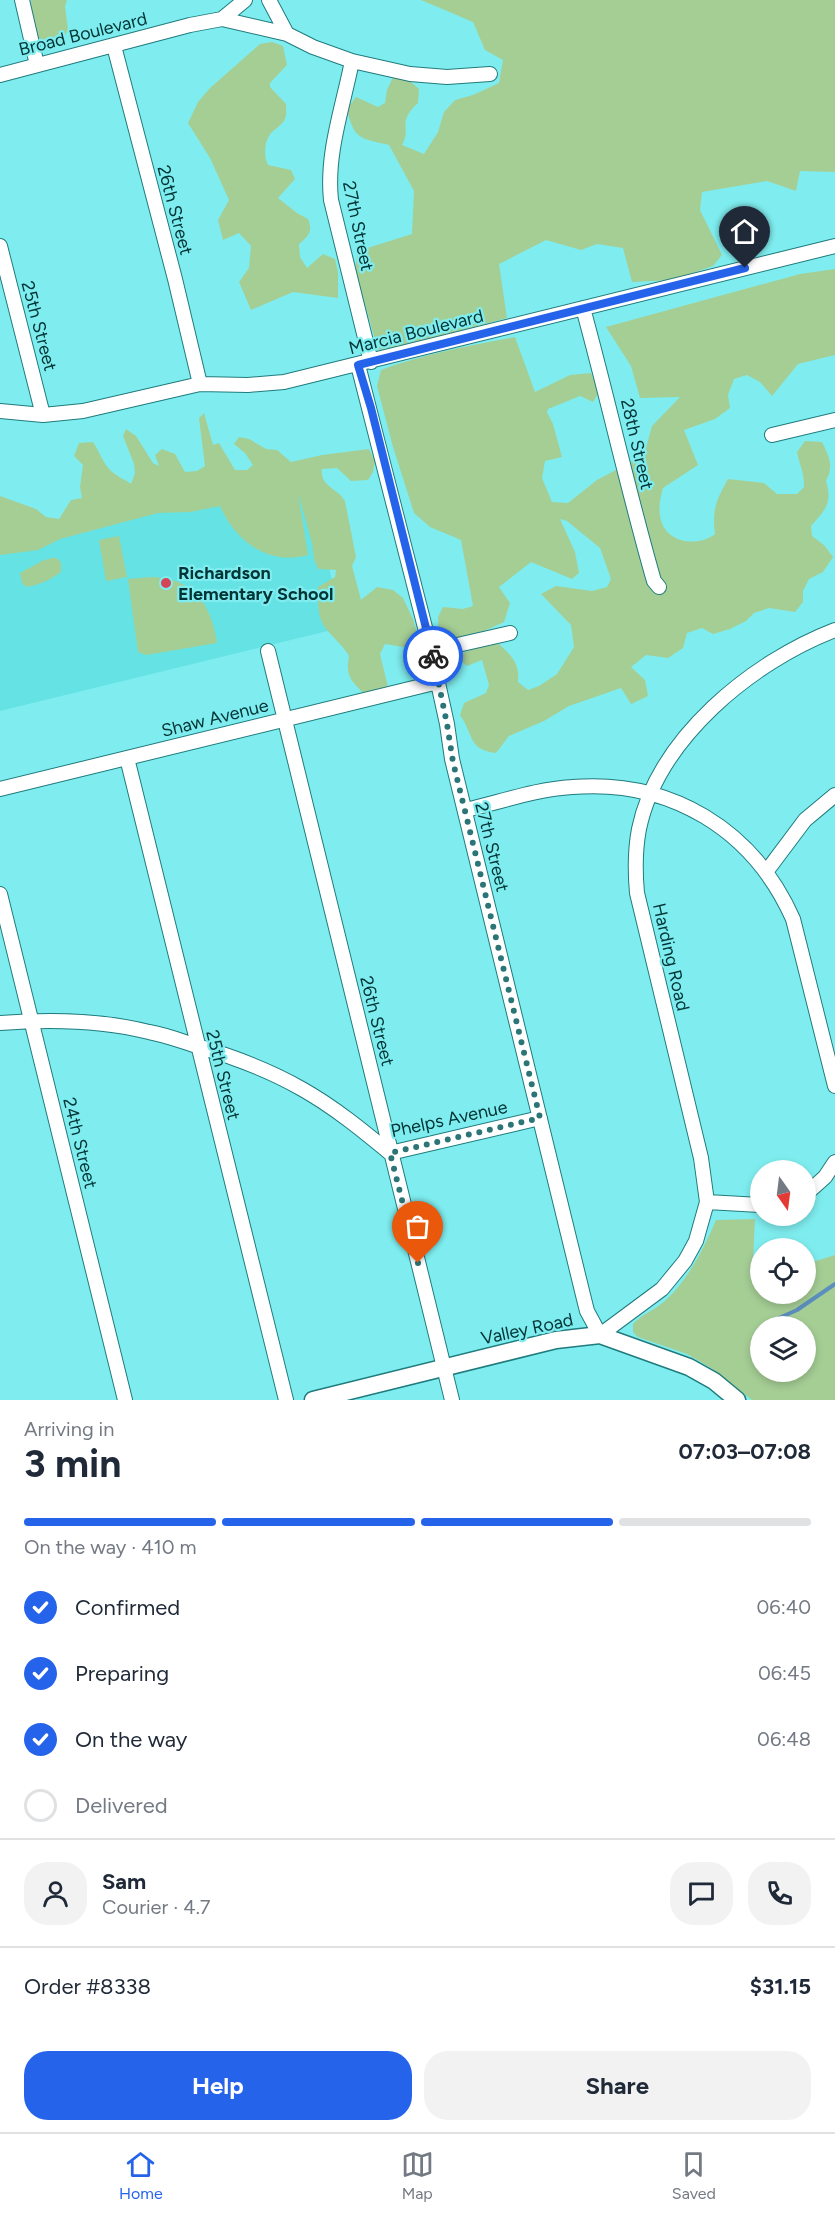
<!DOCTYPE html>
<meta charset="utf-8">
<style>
:root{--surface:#fff;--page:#f2f2f3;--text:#1f2937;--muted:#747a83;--line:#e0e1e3;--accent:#2563eb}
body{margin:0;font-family:Figtree,sans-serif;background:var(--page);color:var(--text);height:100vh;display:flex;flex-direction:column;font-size:22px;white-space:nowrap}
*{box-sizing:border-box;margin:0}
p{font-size:20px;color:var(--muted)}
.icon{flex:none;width:33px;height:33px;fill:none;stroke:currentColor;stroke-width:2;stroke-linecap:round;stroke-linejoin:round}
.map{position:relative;height:1400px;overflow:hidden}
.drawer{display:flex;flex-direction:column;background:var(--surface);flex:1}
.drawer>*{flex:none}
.needle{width:39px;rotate:166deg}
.buttons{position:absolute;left:750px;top:1160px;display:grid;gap:12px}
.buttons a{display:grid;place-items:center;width:66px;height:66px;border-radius:50%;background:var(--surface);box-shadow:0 3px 9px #0003;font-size:30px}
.pin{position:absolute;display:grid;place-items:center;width:51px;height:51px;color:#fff;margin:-62px -26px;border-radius:50% 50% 50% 0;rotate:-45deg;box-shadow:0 0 6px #0007}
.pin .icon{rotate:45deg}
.courier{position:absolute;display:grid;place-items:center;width:60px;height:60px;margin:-30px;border:4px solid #2563eb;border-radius:50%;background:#fff;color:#222;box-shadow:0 2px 8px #0007}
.overview em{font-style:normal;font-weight:700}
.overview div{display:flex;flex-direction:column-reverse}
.overview{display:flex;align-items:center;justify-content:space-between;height:102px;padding:0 24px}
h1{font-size:39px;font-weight:700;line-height:45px}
.bar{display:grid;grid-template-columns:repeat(4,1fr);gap:9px 6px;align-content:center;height:72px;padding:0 24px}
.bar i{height:8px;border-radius:4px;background:var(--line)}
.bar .current{background:var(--accent)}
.bar p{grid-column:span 4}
.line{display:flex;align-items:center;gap:15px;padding:0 24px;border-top:2px solid var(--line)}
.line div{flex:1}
.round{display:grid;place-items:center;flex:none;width:63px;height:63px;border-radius:24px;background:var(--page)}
ol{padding:0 24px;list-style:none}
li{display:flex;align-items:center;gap:18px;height:66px}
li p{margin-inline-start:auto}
li .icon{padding:6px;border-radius:50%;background:var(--accent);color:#fff;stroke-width:4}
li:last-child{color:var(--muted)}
li i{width:33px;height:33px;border:3px solid var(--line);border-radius:50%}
.button{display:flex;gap:12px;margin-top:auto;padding:12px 24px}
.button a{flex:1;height:69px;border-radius:24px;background:var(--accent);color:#fff;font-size:24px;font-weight:700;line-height:69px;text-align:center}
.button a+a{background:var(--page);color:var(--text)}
.dock{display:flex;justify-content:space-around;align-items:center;height:84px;border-top:2px solid var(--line);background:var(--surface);font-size:16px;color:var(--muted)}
.dock a{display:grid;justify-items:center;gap:3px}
.dock .current{color:var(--accent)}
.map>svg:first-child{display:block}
</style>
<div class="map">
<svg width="835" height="1400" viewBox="0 0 835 1400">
<rect width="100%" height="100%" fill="#7fedef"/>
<path fill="#65e2e4" d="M306 477 344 627 0 711V538Z"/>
<path fill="#a5ce95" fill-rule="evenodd" d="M31 0H67L65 6 68 30 61 43 37 38 32 24Z
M421 0H835V172L800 171 796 191 767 181 702 192 700 210 722 255 713 266 672 280 632 282 623 248 597 244 581 250 546 240 499 264 507 318 463 330 444 337 378 350 355 269 358 251 412 234 414 191 389 145C360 138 354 140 347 109L356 97 378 107 385 103 387 90 393 77H405L419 89 418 103C396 123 412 128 402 145L424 154 438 132 444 112 455 100 473 95 499 83 503 60 485 50 473 22Z
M272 42 283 46 287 65 270 83V87L286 104C286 109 287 114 285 119 281 127 273 129 269 136 264 144 264 157 268 165L291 170 295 179 278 198 297 213 308 219C313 231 309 236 299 244L300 257 307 268 323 254 335 259 338 272V298L293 292 251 310 239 282 249 268 251 246 239 233 223 240 218 220 229 200 210 158 188 123 198 102 210 88 260 44Z
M835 269V355L798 364 772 396 760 382 747 375 734 379 728 395 730 408 715 419 684 430 698 465 663 488C660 499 658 509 661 520 667 544 699 547 715 534 712 510 716 500 728 479L764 483 777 494H797L804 487C804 471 800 467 797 452L805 441 822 442C829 456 834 466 826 481 833 503 825 510 811 526L812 536 824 545 833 557 823 572 809 579 803 591V602L795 612 769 608 754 613 746 621 730 629 713 634 702 628 687 633 683 648 668 658 646 655 631 667 645 680 648 696 631 704 621 688 569 706 544 721 509 736 496 753C468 750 474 735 460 715L464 703 486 693 489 685 482 660 467 666 461 661 460 654 483 645 499 644C512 656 520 664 518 682L528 690 539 686 557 674 574 647 571 625 541 594 556 586 592 591 607 587 611 579 600 548 567 521 560 519 575 552 579 573 572 579 531 562 499 587 510 603 504 622 484 631 451 639 439 633 438 617 443 607 463 609 473 606 461 540 430 527 414 513 393 447 377 386 381 370C423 354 471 345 515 337L535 392 570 375 591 373 599 392 593 402 580 396 548 409 547 412 553 424 562 457 545 461 542 478 552 502 568 503 597 480 644 455 652 426 680 397 640 398 631 366 606 327 800 274Z
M204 413 213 445 219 443 235 470H247L253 465 245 453 234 444 239 437 249 439 266 449 277 450 291 462 322 455 369 449 375 461 373 472 368 480 351 481 337 468 322 469C320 487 338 488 345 501L356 557 352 566 361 600 377 587 393 590 403 598 413 619 418 636 415 649 385 644 380 654 388 687 366 696C352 681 345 678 349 656 342 644 332 637 324 626 317 616 318 599 318 587L335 577 336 570 318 569 314 559 312 543 298 493 308 555C269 566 236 542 220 506L190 512 158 513 60 539 38 550 0 555V496L36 509 46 517 59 519 71 500 82 498 80 487 83 465 74 456 79 443 93 442C100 452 104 467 115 474 120 478 126 480 131 484L135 473 134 464 123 436 126 429 136 436 153 463 159 466 155 455 162 449 175 454 185 472 197 471 205 466 199 418Z
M119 536 127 577 106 581 99 540Z
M52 558H57L61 563V572C50 580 39 585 26 587L22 583 20 573 42 561Z
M151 577C193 578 211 603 217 643L146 655 138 652 128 579Z
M755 1219 752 1282H760V1293H806V1264L835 1255V1400H752L711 1368 687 1354 638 1337 633 1332V1324C642 1314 657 1309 667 1299 689 1278 704 1248 716 1220ZM760 1326H806V1371H760Z"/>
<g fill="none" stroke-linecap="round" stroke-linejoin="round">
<path stroke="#5c8ebe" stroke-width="4" d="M777 1319 797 1310 835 1284"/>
<g stroke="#207b7d" stroke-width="16">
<path id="minor" d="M22 0 37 65
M269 0 287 34
M222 19 245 0
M114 46 175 279 200 384
M352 61C343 107 326 153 331 200L371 362
M0 75 190 25 222 19 287 34 313 47 352 61 410 74 447 77 490 74
M0 246 43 415
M583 308C608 399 628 491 654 581L659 587
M358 365 431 651 447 724 452 759 583 1295 587 1311 600 1335 662 1289 685 1261 696 1241 707 1202 701 1158 637 893C635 871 635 850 639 829 658 738 752 662 835 630
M0 411 43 415 83 411 200 384 248 385 284 382 835 246
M772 435 835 420
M268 651 452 1400
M431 651 510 633
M127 758 286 1400
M0 789 438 682
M465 810C500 802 537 789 572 787 670 779 753 829 793 919L835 1086
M766 872 805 820 835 795
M0 894 125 1400
M0 1023C50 1019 101 1020 149 1032 166 1035 181 1041 197 1046 234 1057 269 1070 302 1089 334 1107 362 1130 390 1153L540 1118
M806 1194 825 1177 835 1162
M707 1202 760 1205"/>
</g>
<g stroke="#207b7d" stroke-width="19">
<path id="tertiary" d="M313 1400 556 1340 600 1335 689 1367 714 1381 737 1400"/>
</g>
<use href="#minor" stroke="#fff" stroke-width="14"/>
<use href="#tertiary" stroke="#fff" stroke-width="16"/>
</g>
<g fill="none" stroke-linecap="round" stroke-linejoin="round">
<path stroke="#2c7576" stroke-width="6" stroke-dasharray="0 10.8" d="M418 1263 390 1153 540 1118 453 762 447 724 433 656"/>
<path stroke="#2563eb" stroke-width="8" d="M433 656 371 408 358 365 745 268"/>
</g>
<circle fill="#d54558" stroke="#7fedef" stroke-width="2" cx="166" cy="583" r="6"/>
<g text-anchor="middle" stroke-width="4.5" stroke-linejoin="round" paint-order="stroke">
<g font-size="18" fill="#003435" stroke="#7fedef">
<text transform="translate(83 34) rotate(-14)" y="6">Broad Boulevard</text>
<text transform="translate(175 210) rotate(75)" y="6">26th Street</text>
<text transform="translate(358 226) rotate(78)" y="6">27th Street</text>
<text transform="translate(39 326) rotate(75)" y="6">25th Street</text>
<text transform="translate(416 332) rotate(-14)" y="6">Marcia Boulevard</text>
<text transform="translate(637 444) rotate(77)" y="6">28th Street</text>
<text transform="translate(215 718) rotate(-14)" y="6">Shaw Avenue</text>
<text transform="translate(492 847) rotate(76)" y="6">27th Street</text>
<text transform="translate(671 957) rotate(77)" y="6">Harding Road</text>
<text transform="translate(377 1021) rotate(76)" y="6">26th Street</text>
<text transform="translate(223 1075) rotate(76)" y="6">25th Street</text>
<text transform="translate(449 1119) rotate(-12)" y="6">Phelps Avenue</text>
<text transform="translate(80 1143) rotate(76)" y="6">24th Street</text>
<text transform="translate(527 1329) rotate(-12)" y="6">Valley Road</text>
</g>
<g font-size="18" font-weight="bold" fill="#003435" stroke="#7fedef" text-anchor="start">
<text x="178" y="579">Richardson<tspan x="178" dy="21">Elementary School</tspan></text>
</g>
</g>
</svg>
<div class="buttons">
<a><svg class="needle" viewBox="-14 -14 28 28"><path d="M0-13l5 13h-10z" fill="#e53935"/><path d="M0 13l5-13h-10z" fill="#747a83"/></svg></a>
<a><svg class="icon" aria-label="locate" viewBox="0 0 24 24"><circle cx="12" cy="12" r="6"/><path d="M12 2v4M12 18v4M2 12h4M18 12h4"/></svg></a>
<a><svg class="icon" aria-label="layers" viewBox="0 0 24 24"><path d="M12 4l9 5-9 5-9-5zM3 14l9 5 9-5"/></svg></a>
</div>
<div class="pin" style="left:418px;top:1263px;background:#ea580c"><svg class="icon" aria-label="bag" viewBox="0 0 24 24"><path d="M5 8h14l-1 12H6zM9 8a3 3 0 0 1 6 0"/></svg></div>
<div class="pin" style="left:745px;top:268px;background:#1f2937"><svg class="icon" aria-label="home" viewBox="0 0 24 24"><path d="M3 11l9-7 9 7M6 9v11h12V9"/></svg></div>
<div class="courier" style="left:433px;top:656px"><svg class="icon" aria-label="bike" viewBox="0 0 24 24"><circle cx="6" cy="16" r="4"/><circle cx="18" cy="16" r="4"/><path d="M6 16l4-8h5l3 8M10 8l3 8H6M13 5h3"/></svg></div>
</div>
<section class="drawer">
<div class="overview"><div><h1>3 min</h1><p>Arriving in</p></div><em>07:03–07:08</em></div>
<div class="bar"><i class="current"></i><i class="current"></i><i class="current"></i><i></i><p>On the way · 410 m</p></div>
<ol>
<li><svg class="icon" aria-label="check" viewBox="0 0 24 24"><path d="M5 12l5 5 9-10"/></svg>Confirmed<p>06:40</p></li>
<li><svg class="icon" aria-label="check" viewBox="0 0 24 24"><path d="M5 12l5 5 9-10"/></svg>Preparing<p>06:45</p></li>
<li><svg class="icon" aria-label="check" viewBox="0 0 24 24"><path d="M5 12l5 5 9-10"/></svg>On the way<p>06:48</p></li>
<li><i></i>Delivered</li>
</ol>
<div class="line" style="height:108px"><a class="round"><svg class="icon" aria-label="person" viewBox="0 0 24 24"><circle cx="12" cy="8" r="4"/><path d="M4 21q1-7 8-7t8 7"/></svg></a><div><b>Sam</b><p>Courier · 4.7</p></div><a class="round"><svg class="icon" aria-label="chat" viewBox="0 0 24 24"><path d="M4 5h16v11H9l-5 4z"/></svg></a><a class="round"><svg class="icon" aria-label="phone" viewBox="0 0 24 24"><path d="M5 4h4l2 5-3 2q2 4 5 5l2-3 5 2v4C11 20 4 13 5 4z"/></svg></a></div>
<div class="line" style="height:78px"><div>Order #8338</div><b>$31.15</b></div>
<div class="button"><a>Help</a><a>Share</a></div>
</section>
<nav class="dock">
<a class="current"><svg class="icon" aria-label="home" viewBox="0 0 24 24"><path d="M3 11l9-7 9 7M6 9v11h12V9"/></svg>Home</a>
<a><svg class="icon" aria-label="map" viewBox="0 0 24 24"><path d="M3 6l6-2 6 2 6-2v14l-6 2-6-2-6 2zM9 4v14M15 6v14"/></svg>Map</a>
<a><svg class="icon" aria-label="saved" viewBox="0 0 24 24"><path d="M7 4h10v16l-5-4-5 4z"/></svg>Saved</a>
</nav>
